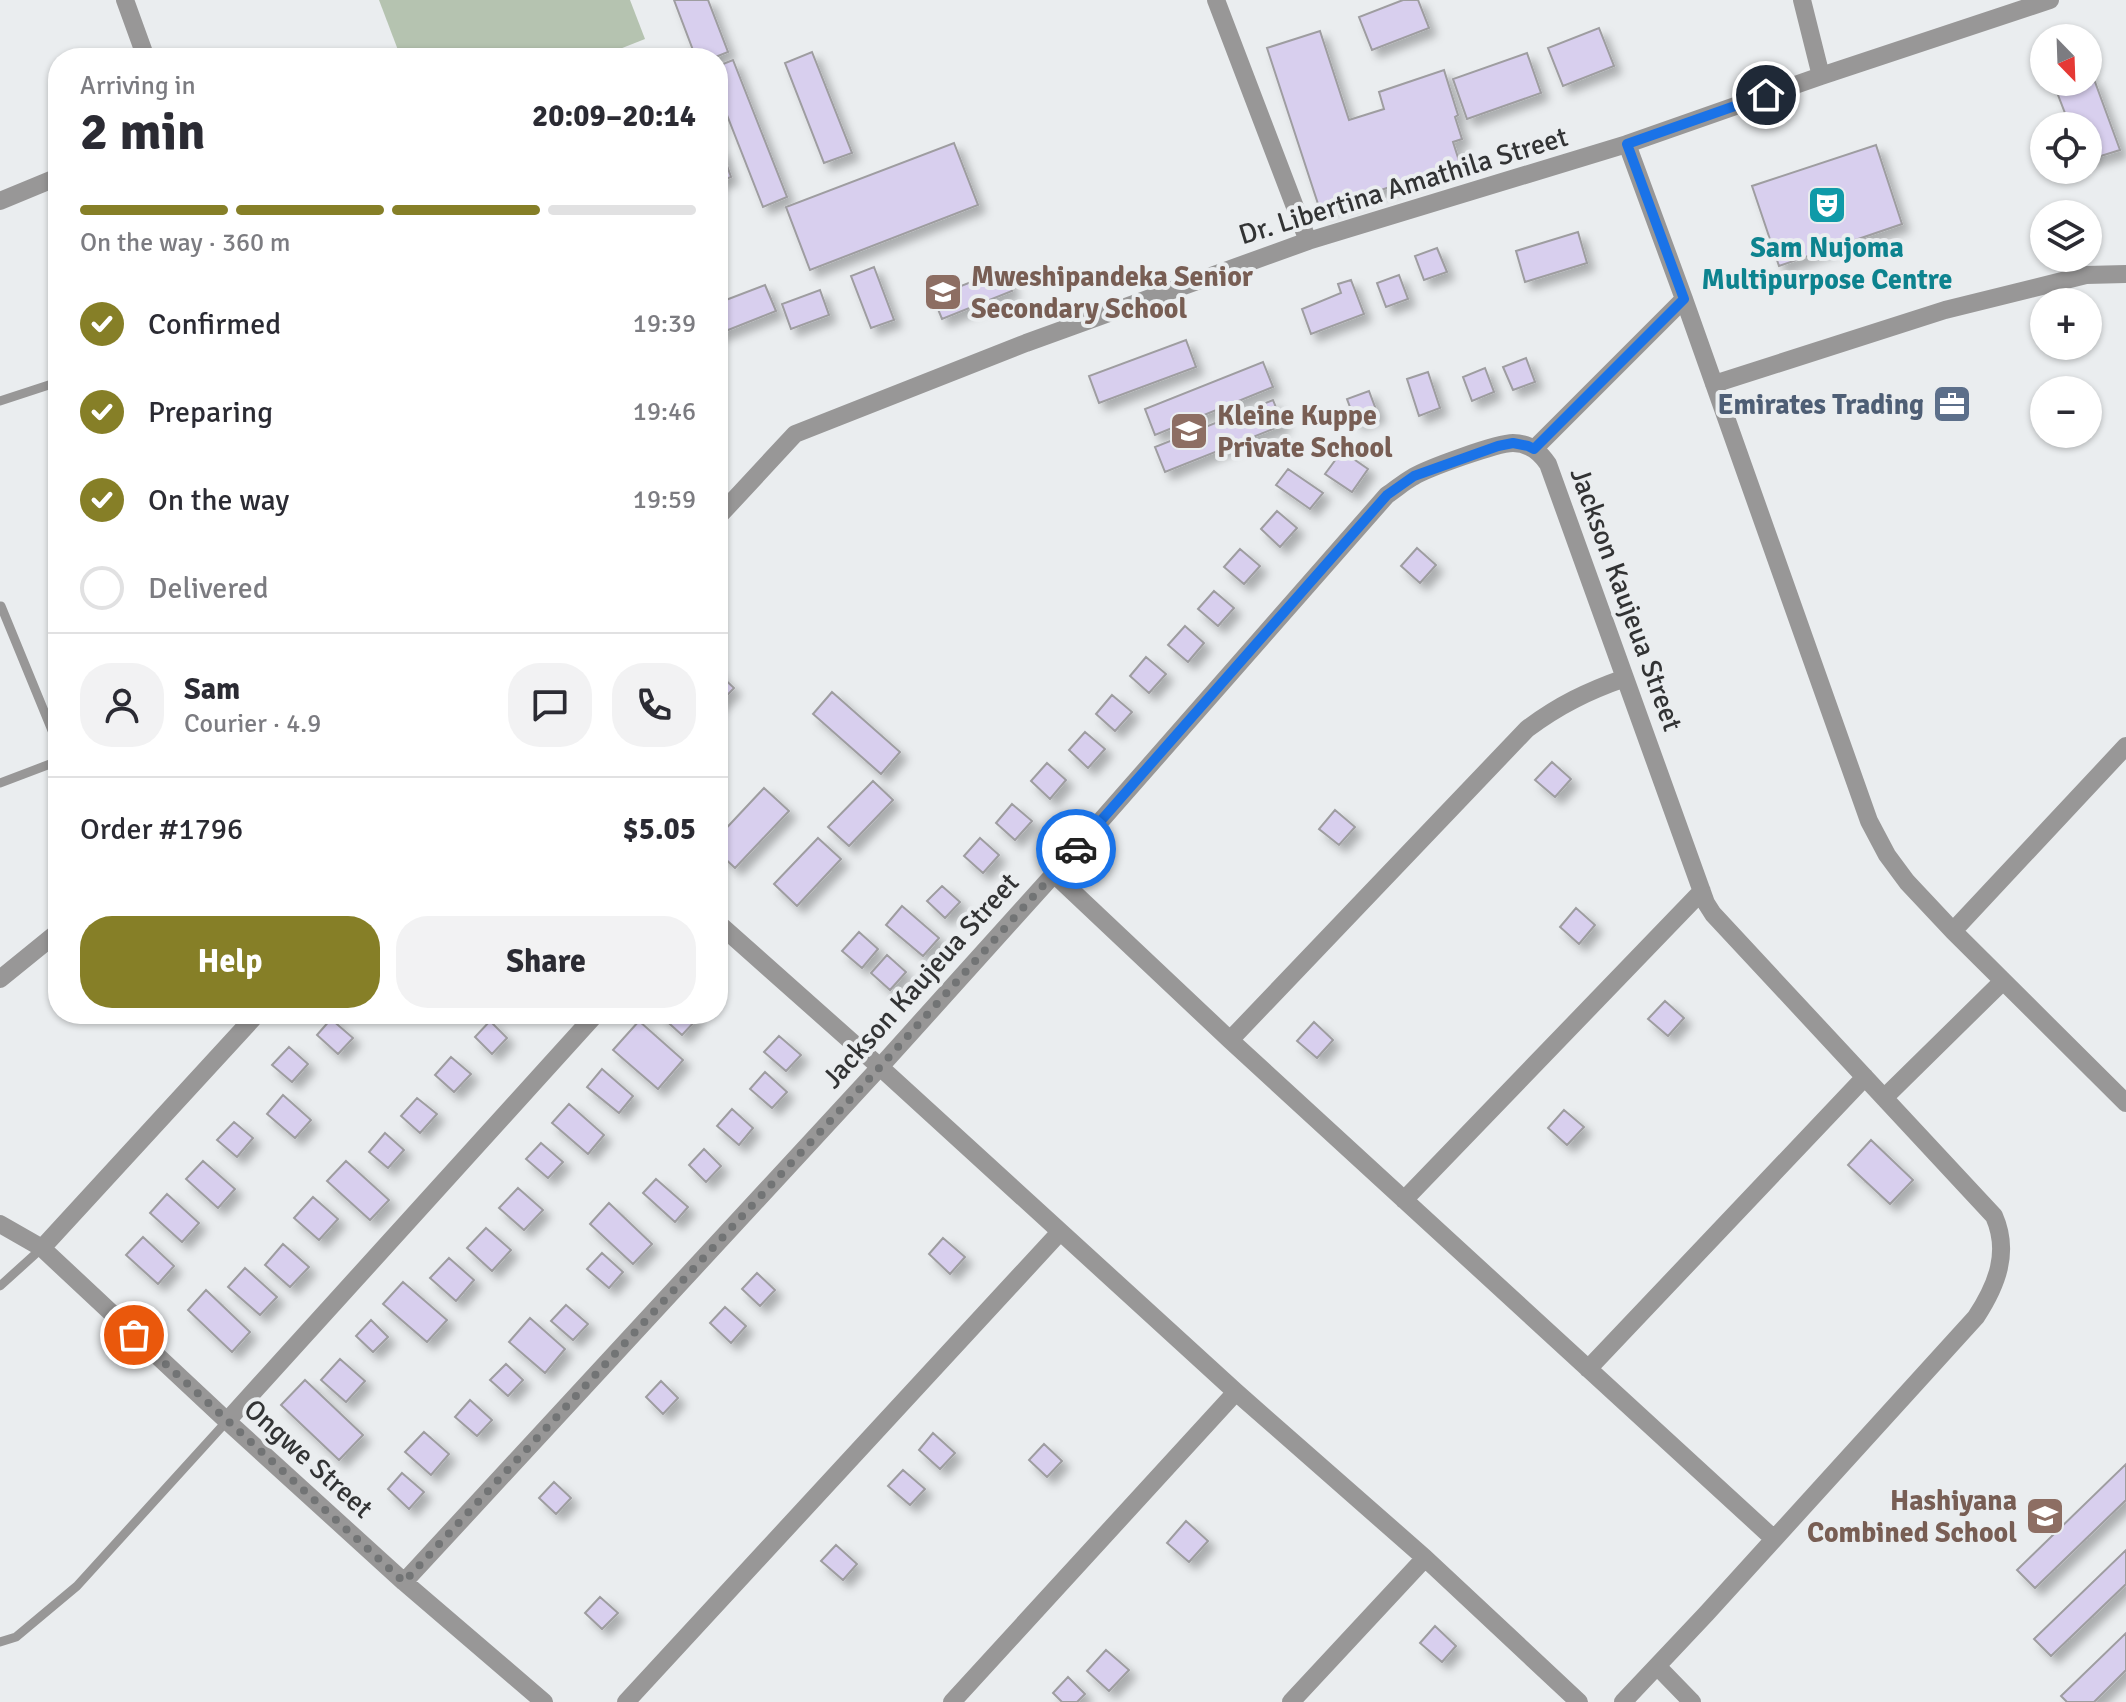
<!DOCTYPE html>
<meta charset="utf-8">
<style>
:root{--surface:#fff;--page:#f2f2f3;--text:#2b2b33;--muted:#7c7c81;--line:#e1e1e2;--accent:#867f27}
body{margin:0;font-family:Signika,sans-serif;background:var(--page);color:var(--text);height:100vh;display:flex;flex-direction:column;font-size:30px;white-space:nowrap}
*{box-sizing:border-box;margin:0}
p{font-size:26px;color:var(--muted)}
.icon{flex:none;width:44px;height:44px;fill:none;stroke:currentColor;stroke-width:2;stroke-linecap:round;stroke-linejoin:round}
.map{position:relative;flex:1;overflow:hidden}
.sheet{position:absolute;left:48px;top:48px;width:680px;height:976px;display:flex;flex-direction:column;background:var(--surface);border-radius:32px;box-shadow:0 2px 6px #0004}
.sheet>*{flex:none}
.needle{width:52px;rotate:157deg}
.tools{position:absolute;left:2030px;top:24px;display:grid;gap:16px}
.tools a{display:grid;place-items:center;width:72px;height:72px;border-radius:50%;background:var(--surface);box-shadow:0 2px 6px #0004;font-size:40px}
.pin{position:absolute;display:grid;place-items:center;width:68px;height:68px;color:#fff;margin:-34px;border:4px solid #fff;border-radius:50%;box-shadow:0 2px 8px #0007}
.courier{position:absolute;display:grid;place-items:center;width:80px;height:80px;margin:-40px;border:6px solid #1a73e8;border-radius:50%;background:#fff;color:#222;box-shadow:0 2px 10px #0007}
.head em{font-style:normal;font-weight:800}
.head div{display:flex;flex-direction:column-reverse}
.head{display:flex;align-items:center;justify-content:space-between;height:136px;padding:0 32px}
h1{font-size:52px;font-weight:800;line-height:60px}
.bar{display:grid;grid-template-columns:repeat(4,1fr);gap:12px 8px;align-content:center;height:96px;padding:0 32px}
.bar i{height:10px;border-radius:6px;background:var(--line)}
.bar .active{background:var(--accent)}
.bar p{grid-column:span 4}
.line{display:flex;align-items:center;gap:20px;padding:0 32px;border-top:2px solid var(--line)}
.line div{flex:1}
.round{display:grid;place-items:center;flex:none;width:84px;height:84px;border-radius:32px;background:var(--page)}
ol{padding:0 32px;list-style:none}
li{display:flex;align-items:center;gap:24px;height:88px}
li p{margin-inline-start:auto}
li .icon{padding:8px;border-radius:50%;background:var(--accent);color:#fff;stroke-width:4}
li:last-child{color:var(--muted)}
li i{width:44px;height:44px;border:4px solid var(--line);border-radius:50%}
.primary-button{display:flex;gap:16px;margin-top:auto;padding:16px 32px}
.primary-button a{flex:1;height:92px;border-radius:32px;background:var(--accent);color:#fff;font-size:32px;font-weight:800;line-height:92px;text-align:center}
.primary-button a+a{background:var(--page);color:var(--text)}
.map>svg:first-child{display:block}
</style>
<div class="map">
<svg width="2126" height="1702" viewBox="0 0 2126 1702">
<defs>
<filter id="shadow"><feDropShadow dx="7" dy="7" stdDeviation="4" flood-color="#0004"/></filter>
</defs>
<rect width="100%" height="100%" fill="#eaedef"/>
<path fill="#b5c3b0" d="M379 0H630L645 39 597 58H401Z"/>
<path fill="#d8cfee" stroke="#9e9da0" stroke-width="2" filter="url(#shadow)" d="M674 0H708L728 52 713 58H696Z
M1403 0H1418L1429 28 1372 50 1359 17Z
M1599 28 1614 66 1563 86 1548 48Z
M1320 31 1349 120 1384 109 1379 92 1444 70 1458 115 1455 117 1462 139 1453 142 1460 164 1320 210 1267 48Z
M812 52 852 153 824 163 785 63Z
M1527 53 1541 93 1467 119 1453 79Z
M733 60 787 197 763 207 718 92V66Z
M2088 73 2095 82 2120 150 2088 160V126H2070L2053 82H2088Z
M954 143 978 205 810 270 786 207Z
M1876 145 1902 224 1779 266 1752 186Z
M721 149 731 177 718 182V150Z
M1578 232 1587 263 1525 282 1516 251Z
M1437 248 1447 272 1424 280 1415 256Z
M874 267 894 320 871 328 851 276Z
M1004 269 1012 291 942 319 933 297Z
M1399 275 1408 299 1386 307 1377 283Z
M1351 280 1364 314 1311 334 1302 309 1341 293 1338 284Z
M765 285 776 311 718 334V303Z
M820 290 829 315 791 329 782 304Z
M1186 340 1196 367 1099 403 1089 376Z
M1526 358 1535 382 1513 390 1503 367Z
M1263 362 1273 387 1155 435 1145 409Z
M1485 368 1494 392 1472 401 1463 377Z
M1428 372 1440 408 1419 416 1407 379Z
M1369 391 1378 415 1356 423 1347 399Z
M1273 400 1283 425 1165 472 1155 447Z
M1342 451 1368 469 1352 492 1325 474Z
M1288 469 1323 493 1310 509 1276 485Z
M1277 511 1297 528 1280 547 1261 529Z
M1417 548 1436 565 1420 583 1401 566Z
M1240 549 1260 566 1244 584 1224 567Z
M1214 591 1234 608 1218 626 1198 609Z
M1185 626 1204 643 1188 662 1168 645Z
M1146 657 1166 674 1149 693 1130 676Z
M718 673 734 688 718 705Z
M832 692 900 752 881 774 813 714Z
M1112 695 1132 712 1115 731 1096 714Z
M1085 732 1105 749 1088 768 1069 750Z
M1552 762 1571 779 1555 797 1535 780Z
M1047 763 1066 780 1050 799 1031 781Z
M873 781 893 800 849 846 828 827Z
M764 788 789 811 735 868 718 852V837Z
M1012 804 1032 821 1015 840 996 823Z
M1335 810 1355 827 1339 845 1319 829Z
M818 838 841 859 797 906 774 884Z
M980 838 999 855 983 873 964 856Z
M942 886 960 902 945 918 927 901Z
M902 906 939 938 923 956 886 925Z
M1576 908 1595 925 1579 944 1560 927Z
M859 932 878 949 862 968 842 951Z
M887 955 906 972 890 990 871 973Z
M1665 1001 1684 1018 1668 1036 1648 1019Z
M662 1014H692L697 1019 682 1035 661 1016Z
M331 1019 353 1038 338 1054 317 1035Z
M490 1021 507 1038 492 1054 475 1037Z
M639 1021 683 1060 658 1089 613 1050Z
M1314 1022 1333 1040 1317 1058 1297 1041Z
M779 1036 801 1055 786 1071 764 1052Z
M289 1047 308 1064 292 1082 272 1065Z
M451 1057 471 1074 454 1092 435 1075Z
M602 1069 633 1096 619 1113 587 1087Z
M765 1072 787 1092 772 1108 750 1089Z
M283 1095 311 1120 295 1138 267 1114Z
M417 1098 437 1114 420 1133 401 1116Z
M569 1104 604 1135 588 1154 552 1123Z
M732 1109 753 1128 739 1145 717 1126Z
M1564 1110 1584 1127 1567 1145 1548 1128Z
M234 1122 253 1138 237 1157 217 1140Z
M385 1133 404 1150 388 1168 369 1152Z
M1871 1140 1913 1180 1890 1204 1848 1165Z
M541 1143 563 1162 548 1178 526 1159Z
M704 1149 721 1166 706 1182 689 1165Z
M203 1161 235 1189 218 1208 186 1179Z
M346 1161 389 1200 370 1220 327 1181Z
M656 1179 688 1207 675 1222 643 1193Z
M518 1188 543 1210 524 1230 499 1208Z
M167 1194 199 1223 182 1242 150 1213Z
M313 1197 338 1219 319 1240 294 1218Z
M609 1203 652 1244 633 1264 590 1224Z
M486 1228 511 1250 492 1271 467 1248Z
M143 1237 174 1266 158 1284 126 1255Z
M943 1238 965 1257 950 1274 929 1254Z
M283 1244 309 1267 290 1287 265 1265Z
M602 1253 623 1272 609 1288 587 1269Z
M449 1258 474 1280 456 1301 430 1278Z
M245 1268 277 1297 260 1315 228 1287Z
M757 1273 775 1290 760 1306 742 1289Z
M403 1282 447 1320 427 1342 383 1304Z
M206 1290 250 1332 232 1352 188 1310Z
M566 1305 588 1324 573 1340 551 1321Z
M725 1307 746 1326 731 1343 710 1323Z
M530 1318 565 1349 545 1373 509 1342Z
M371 1320 388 1337 373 1352 356 1336Z
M340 1359 365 1381 346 1402 321 1380Z
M506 1364 523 1380 508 1396 490 1380Z
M305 1380 363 1435 339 1460 281 1405Z
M661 1381 678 1398 663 1414 646 1397Z
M470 1400 492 1420 477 1436 455 1417Z
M424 1432 449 1454 431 1475 405 1452Z
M933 1433 955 1453 940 1469 919 1450Z
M1044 1444 1062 1461 1047 1477 1029 1460Z
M2126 1464V1500L2035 1588 2017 1570Z
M903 1470 925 1489 910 1505 888 1486Z
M402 1473 424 1492 409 1509 388 1489Z
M554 1482 571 1498 556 1514 539 1498Z
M1186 1521 1208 1541 1189 1562 1167 1543Z
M836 1545 857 1564 843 1580 821 1561Z
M2126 1550V1584L2051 1656 2034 1639Z
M600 1597 618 1613 602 1629 585 1613Z
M1435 1626 1456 1646 1442 1662 1420 1643Z
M2126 1633V1670L2094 1702H2067L2061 1696Z
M1106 1650 1129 1670 1109 1691 1087 1671Z
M1068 1677 1085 1694 1077 1702H1062L1053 1693Z"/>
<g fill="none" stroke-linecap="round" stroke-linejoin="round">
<path stroke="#989797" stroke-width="9" d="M0 401 58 382
M1 606 58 745
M0 783 58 761
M0 1286 42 1248
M0 1642 16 1637 77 1586 227 1421"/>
<path stroke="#989797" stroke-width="18" d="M125 0 146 58
M1216 0 1308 241
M1802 0 1821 76
M1627 144 1684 299 1869 821 1887 855 1907 882 1953 931 2126 1103
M0 201 58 177
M1714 384 1945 310 2086 275 2126 274
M1534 449 1684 299
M718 517 795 434 1026 343 1308 241 1627 144 1821 76 2050 0
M1054 874 1230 1040 1774 1539
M718 923 880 1067 1236 1392 1425 1558 1579 1702
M1953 931 2126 746
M0 979 58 932
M1230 1040 1527 729C1559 705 1588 691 1625 678
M1884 1098 2003 981
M1404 1200 1702 891
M0 1224 42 1248 227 1421 404 1582 544 1702
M42 1248 257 1014
M1588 1369 1865 1077
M227 1421 596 1014
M404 1582 880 1067 1054 874 1387 495C1396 489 1404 482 1413 477 1428 468 1497 443 1513 443 1529 443 1540 452 1548 464L1706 903 1713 914 1994 1216C2010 1252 1997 1285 1976 1317L1706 1614 1623 1702
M1657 1666 1692 1702
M626 1702 1060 1232
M952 1702 1236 1392
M1291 1702 1425 1558"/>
</g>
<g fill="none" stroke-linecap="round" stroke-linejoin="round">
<path stroke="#727475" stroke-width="8" stroke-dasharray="0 14.4" d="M134 1335 404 1582 880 1067 1076 849"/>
<path stroke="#1a73e8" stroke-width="10" d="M1076 849 1387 495 1414 476 1498 446 1513 443 1528 446 1534 449 1684 299 1627 144 1766 95"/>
</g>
<defs>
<g id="theatre-square" transform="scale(2)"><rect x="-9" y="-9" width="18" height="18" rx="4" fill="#0f9aa8" stroke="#eaedef"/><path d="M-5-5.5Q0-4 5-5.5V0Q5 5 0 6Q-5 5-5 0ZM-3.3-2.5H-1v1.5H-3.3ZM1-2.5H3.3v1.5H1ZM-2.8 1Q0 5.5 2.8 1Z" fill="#fff"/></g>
<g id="school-square" transform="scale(2)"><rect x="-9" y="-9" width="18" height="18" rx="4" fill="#8d6e63" stroke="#eaedef"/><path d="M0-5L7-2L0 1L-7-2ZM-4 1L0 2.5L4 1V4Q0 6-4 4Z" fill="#fff"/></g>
<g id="office-square" transform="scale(2)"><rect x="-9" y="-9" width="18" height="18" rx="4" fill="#5c6f8a" stroke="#eaedef"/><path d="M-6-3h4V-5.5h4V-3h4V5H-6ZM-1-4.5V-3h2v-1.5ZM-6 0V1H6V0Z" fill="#fff"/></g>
</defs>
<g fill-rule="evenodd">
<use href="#theatre-square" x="1827" y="205"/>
<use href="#school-square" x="943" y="292"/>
<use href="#office-square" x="1952" y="404"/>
<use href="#school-square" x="1189" y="431"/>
<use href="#school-square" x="2045" y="1516"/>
</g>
<g text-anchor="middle" stroke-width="8" stroke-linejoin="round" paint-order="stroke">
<g font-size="28" fill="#323334" stroke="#eaedef">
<text transform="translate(1403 185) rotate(-17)" y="10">Dr. Libertina Amathila Street</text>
<text transform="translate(1627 599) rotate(70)" y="10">Jackson Kaujeua Street</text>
<text transform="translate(920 980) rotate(-48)" y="10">Jackson Kaujeua Street</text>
<text transform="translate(309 1458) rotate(42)" y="10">Ongwe Street</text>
</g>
<g font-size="28" font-weight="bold" fill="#0d838f" stroke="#eaedef">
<text x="1827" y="257">Sam Nujoma<tspan x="1827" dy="32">Multipurpose Centre</tspan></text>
</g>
<g font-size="28" font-weight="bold" fill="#785e54" stroke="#eaedef" text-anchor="start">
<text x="971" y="286">Mweshipandeka Senior<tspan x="971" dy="32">Secondary School</tspan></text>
<text x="1217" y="425">Kleine Kuppe<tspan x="1217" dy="32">Private School</tspan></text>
<text x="2017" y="1510" text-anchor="end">Hashiyana<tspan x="2017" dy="32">Combined School</tspan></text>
</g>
<g font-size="28" font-weight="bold" fill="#4e5e75" stroke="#eaedef" text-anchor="end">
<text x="1924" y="414">Emirates Trading</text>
</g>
</g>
</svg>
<div class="tools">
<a><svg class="needle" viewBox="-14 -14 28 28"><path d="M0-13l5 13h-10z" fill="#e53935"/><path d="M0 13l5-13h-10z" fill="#7c7c81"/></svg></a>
<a><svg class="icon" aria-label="locate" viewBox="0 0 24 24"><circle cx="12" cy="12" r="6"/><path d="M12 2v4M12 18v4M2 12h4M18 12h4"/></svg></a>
<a><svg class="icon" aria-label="layers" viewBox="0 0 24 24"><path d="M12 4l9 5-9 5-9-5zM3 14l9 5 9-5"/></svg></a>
<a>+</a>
<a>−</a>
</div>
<div class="pin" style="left:134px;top:1335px;background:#ea580c"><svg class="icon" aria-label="bag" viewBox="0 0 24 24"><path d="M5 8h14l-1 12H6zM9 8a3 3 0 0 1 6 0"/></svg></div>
<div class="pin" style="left:1766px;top:95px;background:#1f2937"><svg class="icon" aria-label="home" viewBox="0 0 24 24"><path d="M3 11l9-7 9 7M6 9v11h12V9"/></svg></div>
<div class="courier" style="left:1076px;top:849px"><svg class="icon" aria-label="car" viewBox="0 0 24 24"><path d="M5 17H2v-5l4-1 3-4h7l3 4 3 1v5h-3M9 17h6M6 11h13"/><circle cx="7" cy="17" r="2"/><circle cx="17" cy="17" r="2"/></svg></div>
<section class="sheet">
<div class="head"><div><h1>2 min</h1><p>Arriving in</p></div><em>20:09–20:14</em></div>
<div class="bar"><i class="active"></i><i class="active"></i><i class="active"></i><i></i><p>On the way · 360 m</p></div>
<ol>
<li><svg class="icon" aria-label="check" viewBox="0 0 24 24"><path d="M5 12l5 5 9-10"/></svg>Confirmed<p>19:39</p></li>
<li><svg class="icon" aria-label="check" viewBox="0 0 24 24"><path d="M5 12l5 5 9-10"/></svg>Preparing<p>19:46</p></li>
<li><svg class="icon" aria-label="check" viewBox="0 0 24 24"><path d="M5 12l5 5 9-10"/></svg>On the way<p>19:59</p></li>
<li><i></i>Delivered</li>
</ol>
<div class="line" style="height:144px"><a class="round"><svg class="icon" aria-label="person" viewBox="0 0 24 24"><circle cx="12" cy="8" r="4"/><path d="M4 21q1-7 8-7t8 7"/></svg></a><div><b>Sam</b><p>Courier · 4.9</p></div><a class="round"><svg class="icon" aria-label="chat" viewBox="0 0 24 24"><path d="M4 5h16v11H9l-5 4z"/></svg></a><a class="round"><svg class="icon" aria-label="phone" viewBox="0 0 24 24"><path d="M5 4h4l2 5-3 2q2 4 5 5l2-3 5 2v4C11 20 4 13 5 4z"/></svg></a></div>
<div class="line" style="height:104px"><div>Order #1796</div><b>$5.05</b></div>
<div class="primary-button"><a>Help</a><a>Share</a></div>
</section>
</div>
